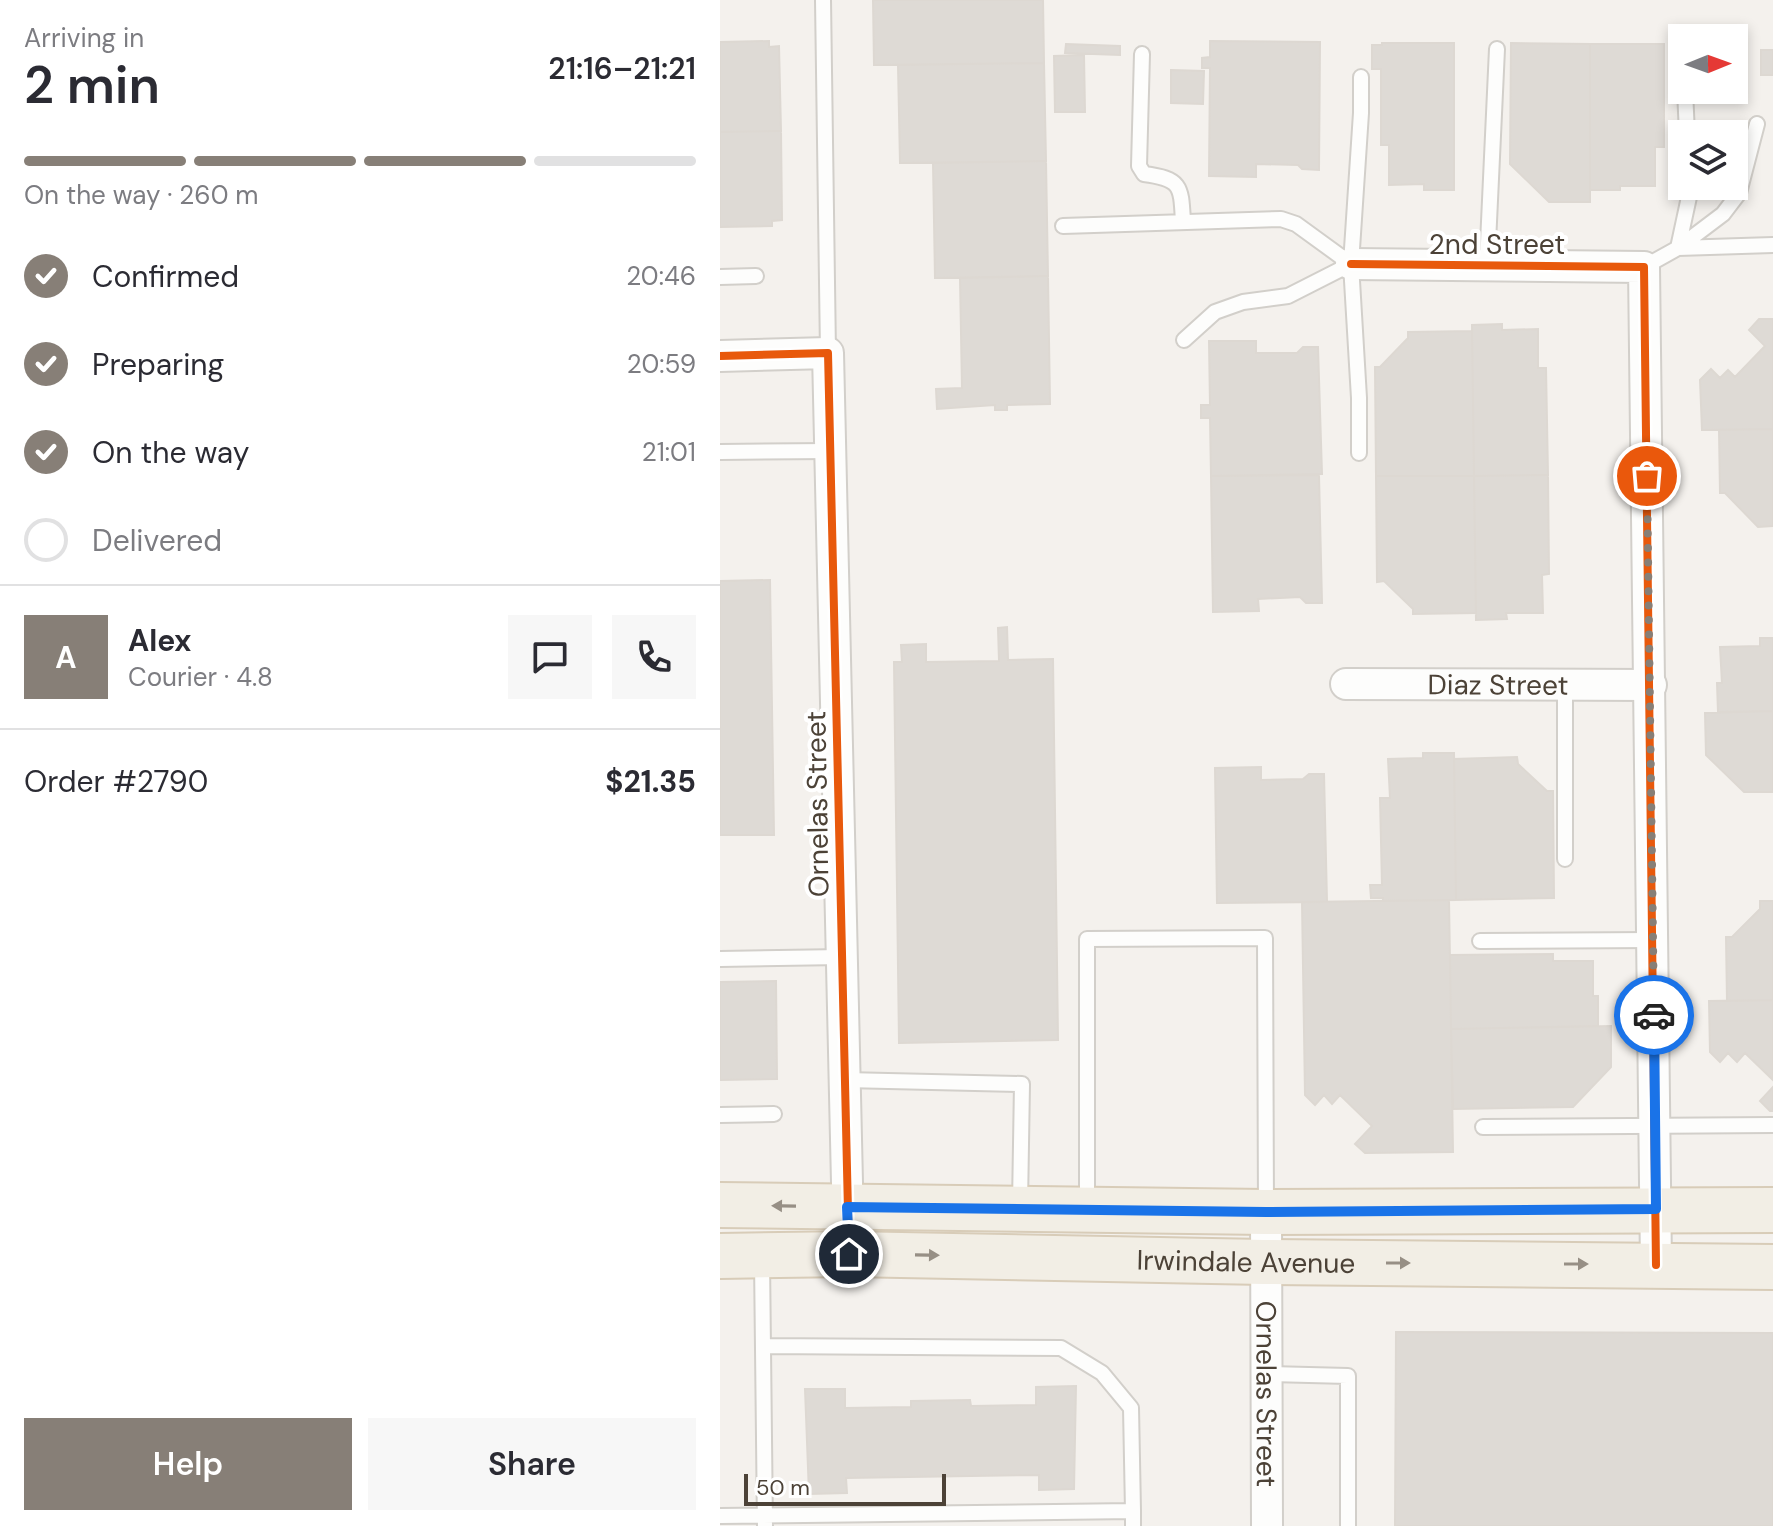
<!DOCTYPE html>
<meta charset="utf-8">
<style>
:root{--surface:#fff;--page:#f7f7f7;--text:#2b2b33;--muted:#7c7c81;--line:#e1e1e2;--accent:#877f77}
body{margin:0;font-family:"DM Sans",sans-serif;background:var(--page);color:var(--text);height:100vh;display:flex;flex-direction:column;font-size:30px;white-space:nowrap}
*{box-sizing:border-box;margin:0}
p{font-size:26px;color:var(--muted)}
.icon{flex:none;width:44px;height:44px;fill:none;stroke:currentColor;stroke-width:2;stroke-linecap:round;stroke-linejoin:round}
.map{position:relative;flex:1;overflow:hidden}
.panel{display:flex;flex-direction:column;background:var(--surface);width:720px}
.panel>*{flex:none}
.needle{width:52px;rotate:89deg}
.tools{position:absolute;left:948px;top:24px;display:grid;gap:16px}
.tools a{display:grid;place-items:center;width:80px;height:80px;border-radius:0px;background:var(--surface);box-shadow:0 4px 12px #0003;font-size:40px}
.scale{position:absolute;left:24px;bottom:20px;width:202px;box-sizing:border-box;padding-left:8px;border:4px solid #4c4237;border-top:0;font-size:22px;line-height:28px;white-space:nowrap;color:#4c4237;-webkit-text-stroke:6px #fff;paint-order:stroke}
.pin{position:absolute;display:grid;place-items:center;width:68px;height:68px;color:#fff;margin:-34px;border:4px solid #fff;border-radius:50%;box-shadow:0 2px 8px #0007}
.courier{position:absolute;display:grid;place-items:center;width:80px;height:80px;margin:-40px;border:6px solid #1a73e8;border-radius:50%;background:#fff;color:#222;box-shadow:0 2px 10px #0007}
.overview em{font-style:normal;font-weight:600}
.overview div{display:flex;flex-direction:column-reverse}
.overview{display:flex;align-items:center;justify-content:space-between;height:136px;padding:0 24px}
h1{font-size:52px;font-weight:600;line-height:60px}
.bar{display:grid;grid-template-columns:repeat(4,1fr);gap:12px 8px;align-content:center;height:96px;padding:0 24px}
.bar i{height:10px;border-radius:6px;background:var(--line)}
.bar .selected{background:var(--accent)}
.bar p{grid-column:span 4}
.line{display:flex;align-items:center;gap:20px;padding:0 24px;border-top:2px solid var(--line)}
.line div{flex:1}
.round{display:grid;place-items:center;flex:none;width:84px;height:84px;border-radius:0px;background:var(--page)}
ol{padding:0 24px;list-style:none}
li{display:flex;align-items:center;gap:24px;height:88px}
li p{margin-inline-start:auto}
li .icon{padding:8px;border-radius:50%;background:var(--accent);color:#fff;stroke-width:4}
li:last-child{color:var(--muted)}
li i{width:44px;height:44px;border:4px solid var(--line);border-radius:50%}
.action{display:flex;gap:16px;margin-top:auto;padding:16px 24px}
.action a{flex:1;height:92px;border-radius:0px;background:var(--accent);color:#fff;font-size:32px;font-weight:600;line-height:92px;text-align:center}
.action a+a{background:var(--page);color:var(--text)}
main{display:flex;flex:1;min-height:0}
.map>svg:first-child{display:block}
</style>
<main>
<section class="panel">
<div class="overview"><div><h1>2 min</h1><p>Arriving in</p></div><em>21:16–21:21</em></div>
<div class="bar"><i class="selected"></i><i class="selected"></i><i class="selected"></i><i></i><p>On the way · 260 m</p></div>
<ol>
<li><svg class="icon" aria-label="check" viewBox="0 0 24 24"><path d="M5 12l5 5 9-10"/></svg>Confirmed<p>20:46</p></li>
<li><svg class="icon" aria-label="check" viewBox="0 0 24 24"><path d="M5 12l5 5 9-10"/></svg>Preparing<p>20:59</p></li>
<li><svg class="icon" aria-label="check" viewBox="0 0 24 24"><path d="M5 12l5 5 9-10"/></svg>On the way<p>21:01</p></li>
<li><i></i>Delivered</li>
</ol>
<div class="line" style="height:144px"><b class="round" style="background:var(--accent);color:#fff">A</b><div><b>Alex</b><p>Courier · 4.8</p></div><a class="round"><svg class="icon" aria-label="chat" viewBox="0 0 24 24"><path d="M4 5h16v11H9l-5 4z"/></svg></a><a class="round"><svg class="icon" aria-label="phone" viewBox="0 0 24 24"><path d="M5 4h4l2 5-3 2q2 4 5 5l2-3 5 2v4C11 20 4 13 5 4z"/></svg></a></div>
<div class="line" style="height:104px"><div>Order #2790</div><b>$21.35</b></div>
<div class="action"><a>Help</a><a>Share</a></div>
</section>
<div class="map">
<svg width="1053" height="1526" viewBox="0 0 1053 1526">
<rect width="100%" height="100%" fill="#f4f1ed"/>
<path fill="#dedad5" stroke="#ddd8d2" stroke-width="2" d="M153 0H323L324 63 154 65Z
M49 41V47L59 46 61 131 0 132V42Z
M490 41 600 42 599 170 582 169 578 165 536 164V177L489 176 490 68H482V58L490 57Z
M662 43H734V190H704V184L669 185V145H661V69H652V45H662Z
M791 43 870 44V202H829L790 164Z
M346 44 400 46V55L345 53Z
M870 44H944V147H935V186H900V190H870Z
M1041 50H1053V75H1041Z
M364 55 365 112H335L334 56Z
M324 63 326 161 180 163 178 65Z
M451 70 484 71 483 104 451 103Z
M61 131 62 220 52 221V226L0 227V132Z
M326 161 328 276 215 278 213 163Z
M328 276 330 404 287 405V410H275V405L217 409 216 389 242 388 240 278Z
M1039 319H1053V429L982 430 980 380 991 369 1000 378 1008 370 1015 377 1045 346 1029 330Z
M782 324V330L818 329V368H826L828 475 754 476 752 325Z
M752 331 754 476H656L655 367H660L688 338V332Z
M489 341H536V353H577L583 347H598L602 474 491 476 490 418H481V405H490Z
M1053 429V526L1038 527 1005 493H1000L999 430Z
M599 475 602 603H586L580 597 538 599 539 611 493 612 491 476Z
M828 475 829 574 822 575 823 613H786L787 619 756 620 754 476Z
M656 476H754L756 613 693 614V609L664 581 657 582Z
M50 580 54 835H0V581Z
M287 627 288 660 333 659 338 1040 179 1043 174 662H182L181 645 206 644V662L279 661 278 628Z
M1040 638H1053V711L998 712 997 683H1002L1000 647 1040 646Z
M1053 711V792H1024L986 755 985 713Z
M703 753H734L736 900 663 901V898H651L650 885H662L660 798H670L668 759 703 758Z
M797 757 798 764 827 791H833L834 898 736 900 734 759Z
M541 767V780L583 779 589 774H604L607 902 497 903 495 768Z
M729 900 733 1152 645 1153 635 1144 652 1126 620 1095 612 1104 604 1095 595 1105 585 1095 582 902Z
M1040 901H1053V1000L1007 1001 1006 937H1012L1040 909Z
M833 954V961H873V996H878V1026L731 1029 730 955Z
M56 981 57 1079 0 1080V982Z
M1053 1000V1080L1025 1053 1017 1062 1008 1053 1000 1062 990 1052 989 1001Z
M891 1026V1067L853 1107 733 1109 731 1029Z
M1053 1087V1111H1050L1040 1101Z
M676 1332 1053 1333V1526H675Z
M356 1386 354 1489 319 1490V1475L126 1478 127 1493 89 1494 85 1389H125V1408L191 1407V1401L250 1400 251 1406 316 1405V1387Z"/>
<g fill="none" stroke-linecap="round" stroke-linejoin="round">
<g stroke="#d2cfca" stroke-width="18">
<path id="lane" d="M103 0 108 353
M422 54 419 166 424 174C462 179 461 186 463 222
M965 90 967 134
M343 226 561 219 576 224 631 264
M958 248 1003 214 1019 193 1037 124
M958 248 969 197V186
M767 265 777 49
M924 267 958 248 1053 245
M0 277 36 276
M464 340 495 312 523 302 568 296 631 264
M0 452 111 451
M639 453V398L631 264 641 113V77
M845 685V859
M760 941 933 940
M0 959 122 957
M125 1080 302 1084 300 1204
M0 1115 54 1114
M763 1127 1053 1125
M367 1205V939L545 938 546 1209
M42 1260 45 1526
M43 1346 341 1348 382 1373 411 1408 413 1511
M546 1374 628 1376V1526
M0 1516 413 1511V1526"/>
</g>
<g stroke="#d2cfca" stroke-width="34">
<g id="street">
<path d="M631 264 924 267 936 1265"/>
<path d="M0 356 108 353 128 1226"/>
<path id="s1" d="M626 684 931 685"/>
<path id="s2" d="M546 1212 547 1526"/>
</g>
</g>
<g stroke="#d8ccb8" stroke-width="48">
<g id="primary">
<path d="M0 1205 546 1212 1053 1210"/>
<path id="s3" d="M0 1256 129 1254 544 1262 1053 1267"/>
</g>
</g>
<use href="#lane" stroke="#fdfdfc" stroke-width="14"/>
<use href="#street" stroke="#fdfdfc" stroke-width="30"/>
<use href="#primary" stroke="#f2eee5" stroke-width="44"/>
<g stroke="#fff" stroke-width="13">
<path id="cycleway" d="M631 264 924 267 936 1265
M0 356 108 353 129 1254"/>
</g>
<use href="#cycleway" stroke="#e8590c" stroke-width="8"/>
</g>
<defs><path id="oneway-solid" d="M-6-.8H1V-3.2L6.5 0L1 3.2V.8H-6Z" transform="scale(2)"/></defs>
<g fill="#978f85">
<use href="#oneway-solid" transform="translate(64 1206) rotate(-179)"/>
<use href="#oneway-solid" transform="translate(207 1255) rotate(1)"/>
<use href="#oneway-solid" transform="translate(678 1263)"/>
<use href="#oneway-solid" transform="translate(856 1264)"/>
</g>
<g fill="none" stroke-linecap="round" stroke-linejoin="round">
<path stroke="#877f77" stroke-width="8" stroke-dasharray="0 14.4" d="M927 476 934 1015"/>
<path stroke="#1a73e8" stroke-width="10" d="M129 1254 127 1207 546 1212 936 1209 934 1015"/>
</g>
<g text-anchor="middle" stroke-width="8" stroke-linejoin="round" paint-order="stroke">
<g font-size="28" fill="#4c4237" stroke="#fff">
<text x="777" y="254">2nd Street</text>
<text dy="10" stroke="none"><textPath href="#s1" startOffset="152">Diaz Street</textPath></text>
<text transform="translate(97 804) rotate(-91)" y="10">Ornelas Street</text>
<text dy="10" stroke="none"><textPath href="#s3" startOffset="526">Irwindale Avenue</textPath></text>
<text dy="10" stroke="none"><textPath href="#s2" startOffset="182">Ornelas Street</textPath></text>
</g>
</g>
</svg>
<div class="tools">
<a><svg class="needle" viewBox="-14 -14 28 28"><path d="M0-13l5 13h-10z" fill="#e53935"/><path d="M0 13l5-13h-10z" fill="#7c7c81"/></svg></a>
<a><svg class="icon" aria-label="layers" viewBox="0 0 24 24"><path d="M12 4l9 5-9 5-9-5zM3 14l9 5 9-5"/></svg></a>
</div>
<div class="scale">50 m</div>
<div class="pin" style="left:927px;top:476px;background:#ea580c"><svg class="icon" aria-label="bag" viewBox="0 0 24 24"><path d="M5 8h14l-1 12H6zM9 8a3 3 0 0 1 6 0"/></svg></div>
<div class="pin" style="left:129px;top:1254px;background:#1f2937"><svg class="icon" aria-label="home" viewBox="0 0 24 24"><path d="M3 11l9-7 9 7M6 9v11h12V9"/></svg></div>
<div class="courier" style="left:934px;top:1015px"><svg class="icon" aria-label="car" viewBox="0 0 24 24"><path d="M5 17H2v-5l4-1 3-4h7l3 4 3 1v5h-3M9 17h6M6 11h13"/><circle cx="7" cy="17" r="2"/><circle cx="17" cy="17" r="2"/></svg></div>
</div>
</main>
